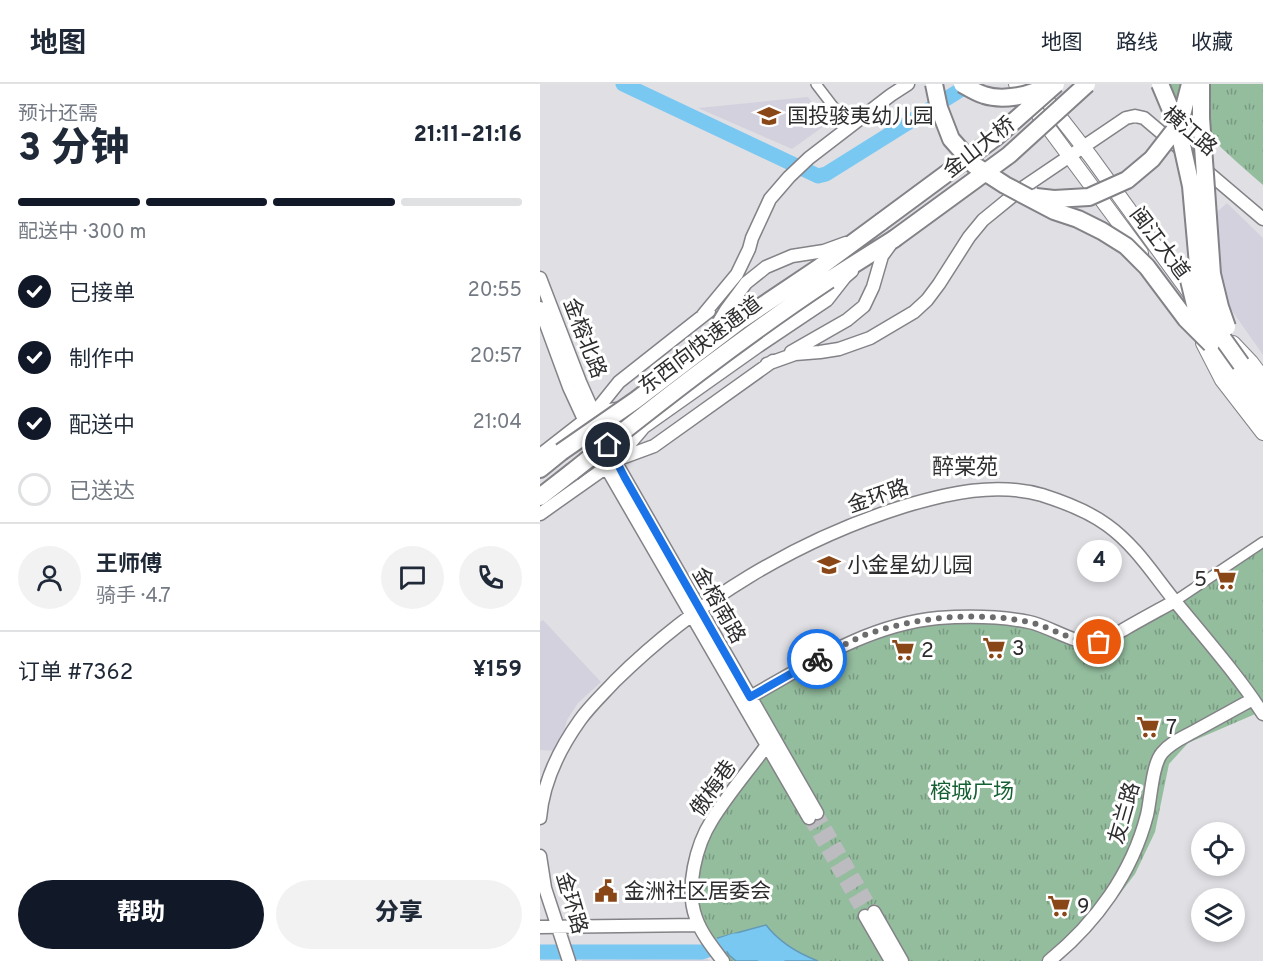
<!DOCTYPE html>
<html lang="zh">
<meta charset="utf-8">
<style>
:root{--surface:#fff;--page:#f2f2f3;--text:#1f2937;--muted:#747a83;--line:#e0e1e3;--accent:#111827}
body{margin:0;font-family:Overpass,"Noto Sans SC",sans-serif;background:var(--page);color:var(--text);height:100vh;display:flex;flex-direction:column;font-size:22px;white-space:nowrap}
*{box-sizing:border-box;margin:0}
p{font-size:20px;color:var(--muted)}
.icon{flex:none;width:33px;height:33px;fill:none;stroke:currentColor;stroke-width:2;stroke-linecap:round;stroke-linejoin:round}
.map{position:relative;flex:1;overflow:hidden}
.details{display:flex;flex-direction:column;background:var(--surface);width:540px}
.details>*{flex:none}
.fabs{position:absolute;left:651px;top:738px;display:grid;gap:12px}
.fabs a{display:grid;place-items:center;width:54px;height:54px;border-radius:50%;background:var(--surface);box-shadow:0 3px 9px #0003;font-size:30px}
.pin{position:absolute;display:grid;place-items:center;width:51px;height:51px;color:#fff;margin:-26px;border:3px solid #fff;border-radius:50%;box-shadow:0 2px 6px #0007}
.courier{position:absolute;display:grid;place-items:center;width:60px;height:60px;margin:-30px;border:4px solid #1a73e8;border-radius:50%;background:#fff;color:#222;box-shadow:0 2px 8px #0007}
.bubble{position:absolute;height:42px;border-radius:21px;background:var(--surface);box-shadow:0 3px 9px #0003;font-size:20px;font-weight:800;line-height:42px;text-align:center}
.headline em{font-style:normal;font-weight:800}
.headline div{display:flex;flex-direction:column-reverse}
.headline{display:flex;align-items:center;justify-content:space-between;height:102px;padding:0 18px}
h1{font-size:39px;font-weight:800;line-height:45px}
.bar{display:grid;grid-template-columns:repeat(4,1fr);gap:9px 6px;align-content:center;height:72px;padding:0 18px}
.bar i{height:8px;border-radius:4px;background:var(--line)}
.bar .selected{background:var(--accent)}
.bar p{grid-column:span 4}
.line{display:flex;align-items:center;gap:15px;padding:0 18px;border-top:2px solid var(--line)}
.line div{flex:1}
.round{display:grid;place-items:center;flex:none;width:63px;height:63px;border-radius:32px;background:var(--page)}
ol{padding:0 18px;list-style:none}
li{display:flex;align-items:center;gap:18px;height:66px}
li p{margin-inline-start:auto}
li .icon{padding:6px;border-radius:50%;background:var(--accent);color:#fff;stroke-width:4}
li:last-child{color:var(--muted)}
li i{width:33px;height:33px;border:3px solid var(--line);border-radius:50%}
.primary-button{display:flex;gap:12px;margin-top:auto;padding:12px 18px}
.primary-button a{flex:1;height:69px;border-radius:36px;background:var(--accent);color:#fff;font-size:24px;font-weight:800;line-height:69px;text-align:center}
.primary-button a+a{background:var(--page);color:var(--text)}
header{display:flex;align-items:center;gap:36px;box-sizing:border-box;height:84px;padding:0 30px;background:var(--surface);border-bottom:2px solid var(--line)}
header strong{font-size:28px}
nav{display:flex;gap:33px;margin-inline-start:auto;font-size:21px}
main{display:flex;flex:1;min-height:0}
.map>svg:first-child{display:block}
</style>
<header>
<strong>地图</strong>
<nav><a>地图</a><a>路线</a><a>收藏</a></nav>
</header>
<main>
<section class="details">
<div class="headline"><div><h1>3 分钟</h1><p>预计还需</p></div><em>21:11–21:16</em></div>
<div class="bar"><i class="selected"></i><i class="selected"></i><i class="selected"></i><i></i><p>配送中 · 300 m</p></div>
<ol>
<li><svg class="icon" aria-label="check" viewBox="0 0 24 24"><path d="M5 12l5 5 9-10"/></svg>已接单<p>20:55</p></li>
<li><svg class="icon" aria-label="check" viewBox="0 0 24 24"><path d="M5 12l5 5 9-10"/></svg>制作中<p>20:57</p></li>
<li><svg class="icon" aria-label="check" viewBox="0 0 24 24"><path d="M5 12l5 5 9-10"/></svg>配送中<p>21:04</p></li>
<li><i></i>已送达</li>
</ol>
<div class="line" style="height:108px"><a class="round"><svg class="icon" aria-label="person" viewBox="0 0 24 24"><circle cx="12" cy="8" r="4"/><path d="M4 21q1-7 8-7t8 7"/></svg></a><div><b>王师傅</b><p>骑手 · 4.7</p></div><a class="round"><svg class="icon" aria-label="chat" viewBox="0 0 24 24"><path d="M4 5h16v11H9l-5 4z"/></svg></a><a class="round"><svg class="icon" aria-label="phone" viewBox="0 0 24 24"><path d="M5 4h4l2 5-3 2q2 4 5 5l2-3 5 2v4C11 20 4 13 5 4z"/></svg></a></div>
<div class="line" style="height:78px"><div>订单 #7362</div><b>¥159</b></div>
<div class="primary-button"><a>帮助</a><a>分享</a></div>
</section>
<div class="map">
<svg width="723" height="877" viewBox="0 0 723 877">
<defs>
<pattern id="park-tufts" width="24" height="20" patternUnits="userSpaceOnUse" patternTransform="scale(1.5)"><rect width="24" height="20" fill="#94bd9e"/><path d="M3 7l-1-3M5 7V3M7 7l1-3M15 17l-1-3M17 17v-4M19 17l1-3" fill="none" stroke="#799a81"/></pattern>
</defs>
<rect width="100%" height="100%" fill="#e0dfe4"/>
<path fill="#d4d1de" d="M268 13 287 40 252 65 158 24Z
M687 119 723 154V271L688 221 683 209 676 145 678 127Z
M3 536 61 598 38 619 27 636 18 667 0 666V538Z
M168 875 170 877H42V876Z"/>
<path fill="url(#park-tufts)" d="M624 0H723V101C687 70 652 38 624 0Z
M723 463V622L713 631 648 659 629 680 615 748 595 790 559 837 503 877H176L158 853 149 833 145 801 149 778 157 755 170 727 198 689 215 667 240 653 218 616 274 583 335 554 386 539 431 536 477 539 528 557 565 563 707 474Z"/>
<path fill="#79c8f2" stroke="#629ab8" stroke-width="1.5" d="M226 841C240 859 257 869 278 877H196L189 871 178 854Z"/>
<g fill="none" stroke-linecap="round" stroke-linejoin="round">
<path stroke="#79c8f2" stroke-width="15" d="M83 0 278 92 286 90 430 0
M0 868H162L194 857H204L226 873 237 877"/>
<path stroke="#bcbbc0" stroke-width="12" stroke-dasharray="12 6" stroke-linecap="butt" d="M277 729 334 828
M269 734 325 832"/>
<g stroke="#838287" stroke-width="12">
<path id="street" d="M276 0 309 43
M635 517 723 458"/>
</g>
<g stroke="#838287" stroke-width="15">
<path id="secondary" d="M0 194 40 298 75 377 277 729
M0 224 29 303 66 383 269 734
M163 231 197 190 209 165 212 154 230 115 249 93 269 74 351 11 368 0
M167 258 186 226 206 199 226 183 252 172 284 167 306 159
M251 268 307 236 324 222 333 203 342 172 350 161
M227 280 255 270 280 268 299 265 330 254 374 228 387 216 399 200 429 153 443 136 481 105 586 34 595 32 604 34 723 135
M54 329 79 298 169 227
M0 371 54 329 81 324
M76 376 114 362 233 277
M0 430 75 377 104 343 217 263 287 216 305 193 312 187
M210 613C271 579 327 541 398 534 428 532 459 532 489 538 510 542 538 563 558 558 567 556 575 550 583 546 600 536 617 527 635 517
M0 734C3 699 20 664 40 636 50 622 63 610 75 597 156 517 256 456 365 422 409 409 456 398 502 411 524 418 548 427 567 441 595 461 613 490 634 516 665 554 697 590 723 630
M0 772 5 804 29 877
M334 828 362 877
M325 832 351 877
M0 843 159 841
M183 877C173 864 161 849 156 834 145 805 156 761 172 736 188 710 209 686 227 661
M509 877C556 839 592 789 607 731 611 714 612 681 622 669 630 659 642 654 653 648 673 637 693 626 713 615"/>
</g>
<g stroke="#838287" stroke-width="16">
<path id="primary" d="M476 0 601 169
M498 5 551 73 651 211
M663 259 682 296 723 349
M693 259 711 278 723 294"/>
</g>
<g stroke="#838287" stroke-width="20">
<path id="highway" d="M280 183 341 138
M289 196 354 155
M671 260 723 330
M701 280 723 310
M0 385 21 368
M0 413 32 388"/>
</g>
<use href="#street" stroke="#fff" stroke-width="9"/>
<use href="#secondary" stroke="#fff" stroke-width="12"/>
<use href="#primary" stroke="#fff" stroke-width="14"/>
<use href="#highway" stroke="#fff" stroke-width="16"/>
<g stroke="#838287" stroke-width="20" stroke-linecap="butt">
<path id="highway-bridge" d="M394 0 399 24 411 55 434 81 465 101 514 127 538 135 562 147 586 162 607 183 646 235 671 260
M422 0C429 4 437 9 444 11 462 17 490 12 506 2
M620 0 638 43 651 102 659 192 668 225 681 252 701 280
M661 0V34L672 190 680 223 687 243
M496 113 514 115 549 113 587 96 612 75 640 39 650 0
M341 138 456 53 516 0
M354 155 469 71 547 0
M649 196 657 229 665 248
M21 368 96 316 201 236 280 183
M32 388C116 321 200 255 289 196"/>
</g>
<use href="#highway-bridge" stroke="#fff" stroke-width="16"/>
</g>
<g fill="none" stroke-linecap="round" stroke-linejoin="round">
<path stroke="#6c6b6e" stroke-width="6" stroke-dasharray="0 10.8" d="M277 575C292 567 307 559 322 552 374 533 435 527 489 538 513 543 533 560 559 558"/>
<path stroke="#1a73e8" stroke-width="8" d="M68 361 85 394 210 613 277 575"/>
</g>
<defs>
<g id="school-bare" transform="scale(1.8)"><path d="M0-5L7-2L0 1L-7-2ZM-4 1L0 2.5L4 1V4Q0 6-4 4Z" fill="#894616" stroke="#fff" stroke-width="2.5" paint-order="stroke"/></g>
<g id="supermarket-bare" transform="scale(1.8)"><path d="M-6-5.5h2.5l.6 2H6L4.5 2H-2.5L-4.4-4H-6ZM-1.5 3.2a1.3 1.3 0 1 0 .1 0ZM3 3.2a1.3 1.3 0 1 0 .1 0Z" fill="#894616" stroke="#fff" stroke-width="2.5" paint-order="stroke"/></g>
<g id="civic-bare" transform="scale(1.8)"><path d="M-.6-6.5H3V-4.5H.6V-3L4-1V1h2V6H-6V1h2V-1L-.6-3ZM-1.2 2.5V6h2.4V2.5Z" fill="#894616" stroke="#fff" stroke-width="2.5" paint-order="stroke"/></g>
</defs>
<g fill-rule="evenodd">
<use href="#school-bare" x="229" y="32"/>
<use href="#school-bare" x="289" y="481"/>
<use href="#supermarket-bare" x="685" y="495"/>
<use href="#supermarket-bare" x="454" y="564"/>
<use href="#supermarket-bare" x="363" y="566"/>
<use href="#supermarket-bare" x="608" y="643"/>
<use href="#civic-bare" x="66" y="807"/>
<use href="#supermarket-bare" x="519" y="822"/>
</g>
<g text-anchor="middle" stroke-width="6" stroke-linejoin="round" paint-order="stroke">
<g font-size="21" fill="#2d2d2f" stroke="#fff" text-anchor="start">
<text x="247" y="39">国投骏夷幼儿园</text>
<text x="307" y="488">小金星幼儿园</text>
<text x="667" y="502" text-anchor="end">5</text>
<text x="472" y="571">3</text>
<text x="381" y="573">2</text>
<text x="626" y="650">7</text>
<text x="84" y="814">金洲社区居委会</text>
<text x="537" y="829">9</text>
</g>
<g font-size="21" fill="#2d2d2f" stroke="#fff">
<text transform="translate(650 47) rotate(40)" y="7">横江路</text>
<text transform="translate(439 63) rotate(-38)" y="7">金山大桥</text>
<text transform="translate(620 159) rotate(53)" y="7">闽江大道</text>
<text transform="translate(45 254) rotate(69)" y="7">金榕北路</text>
<text transform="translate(160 261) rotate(-37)" y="7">东西向快速通道</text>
<text transform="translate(338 412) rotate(-19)" y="7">金环路</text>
<text transform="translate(179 521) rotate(60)" y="7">金榕南路</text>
<text transform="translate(173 704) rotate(-55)" y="7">傲梅巷</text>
<text transform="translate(584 729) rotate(-74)" y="7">友兰路</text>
<text transform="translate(32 819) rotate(74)" y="7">金环路</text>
</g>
<g font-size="21" fill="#156032" stroke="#fff">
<text x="432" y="714">榕城广场</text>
</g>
<g font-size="22" fill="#2d2d2f" stroke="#fff">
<text x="425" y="390">醉棠苑</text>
</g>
</g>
</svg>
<div class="fabs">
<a><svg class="icon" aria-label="locate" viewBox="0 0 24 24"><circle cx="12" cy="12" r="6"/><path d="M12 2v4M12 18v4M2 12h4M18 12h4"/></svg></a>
<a><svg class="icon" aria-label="layers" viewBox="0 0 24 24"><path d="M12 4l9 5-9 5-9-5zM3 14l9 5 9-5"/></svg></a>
</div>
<div class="pin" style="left:559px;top:558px;background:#ea580c"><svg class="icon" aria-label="bag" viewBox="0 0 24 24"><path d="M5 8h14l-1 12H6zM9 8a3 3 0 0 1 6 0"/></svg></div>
<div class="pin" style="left:68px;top:361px;background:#1f2937"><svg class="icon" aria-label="home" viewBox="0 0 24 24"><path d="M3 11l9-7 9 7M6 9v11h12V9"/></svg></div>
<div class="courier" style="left:277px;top:575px"><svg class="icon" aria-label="bike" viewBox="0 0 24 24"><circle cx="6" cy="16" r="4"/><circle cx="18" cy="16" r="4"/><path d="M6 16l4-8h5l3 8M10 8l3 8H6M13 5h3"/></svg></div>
<div class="bubble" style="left:537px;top:456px;width:45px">4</div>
</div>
</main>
